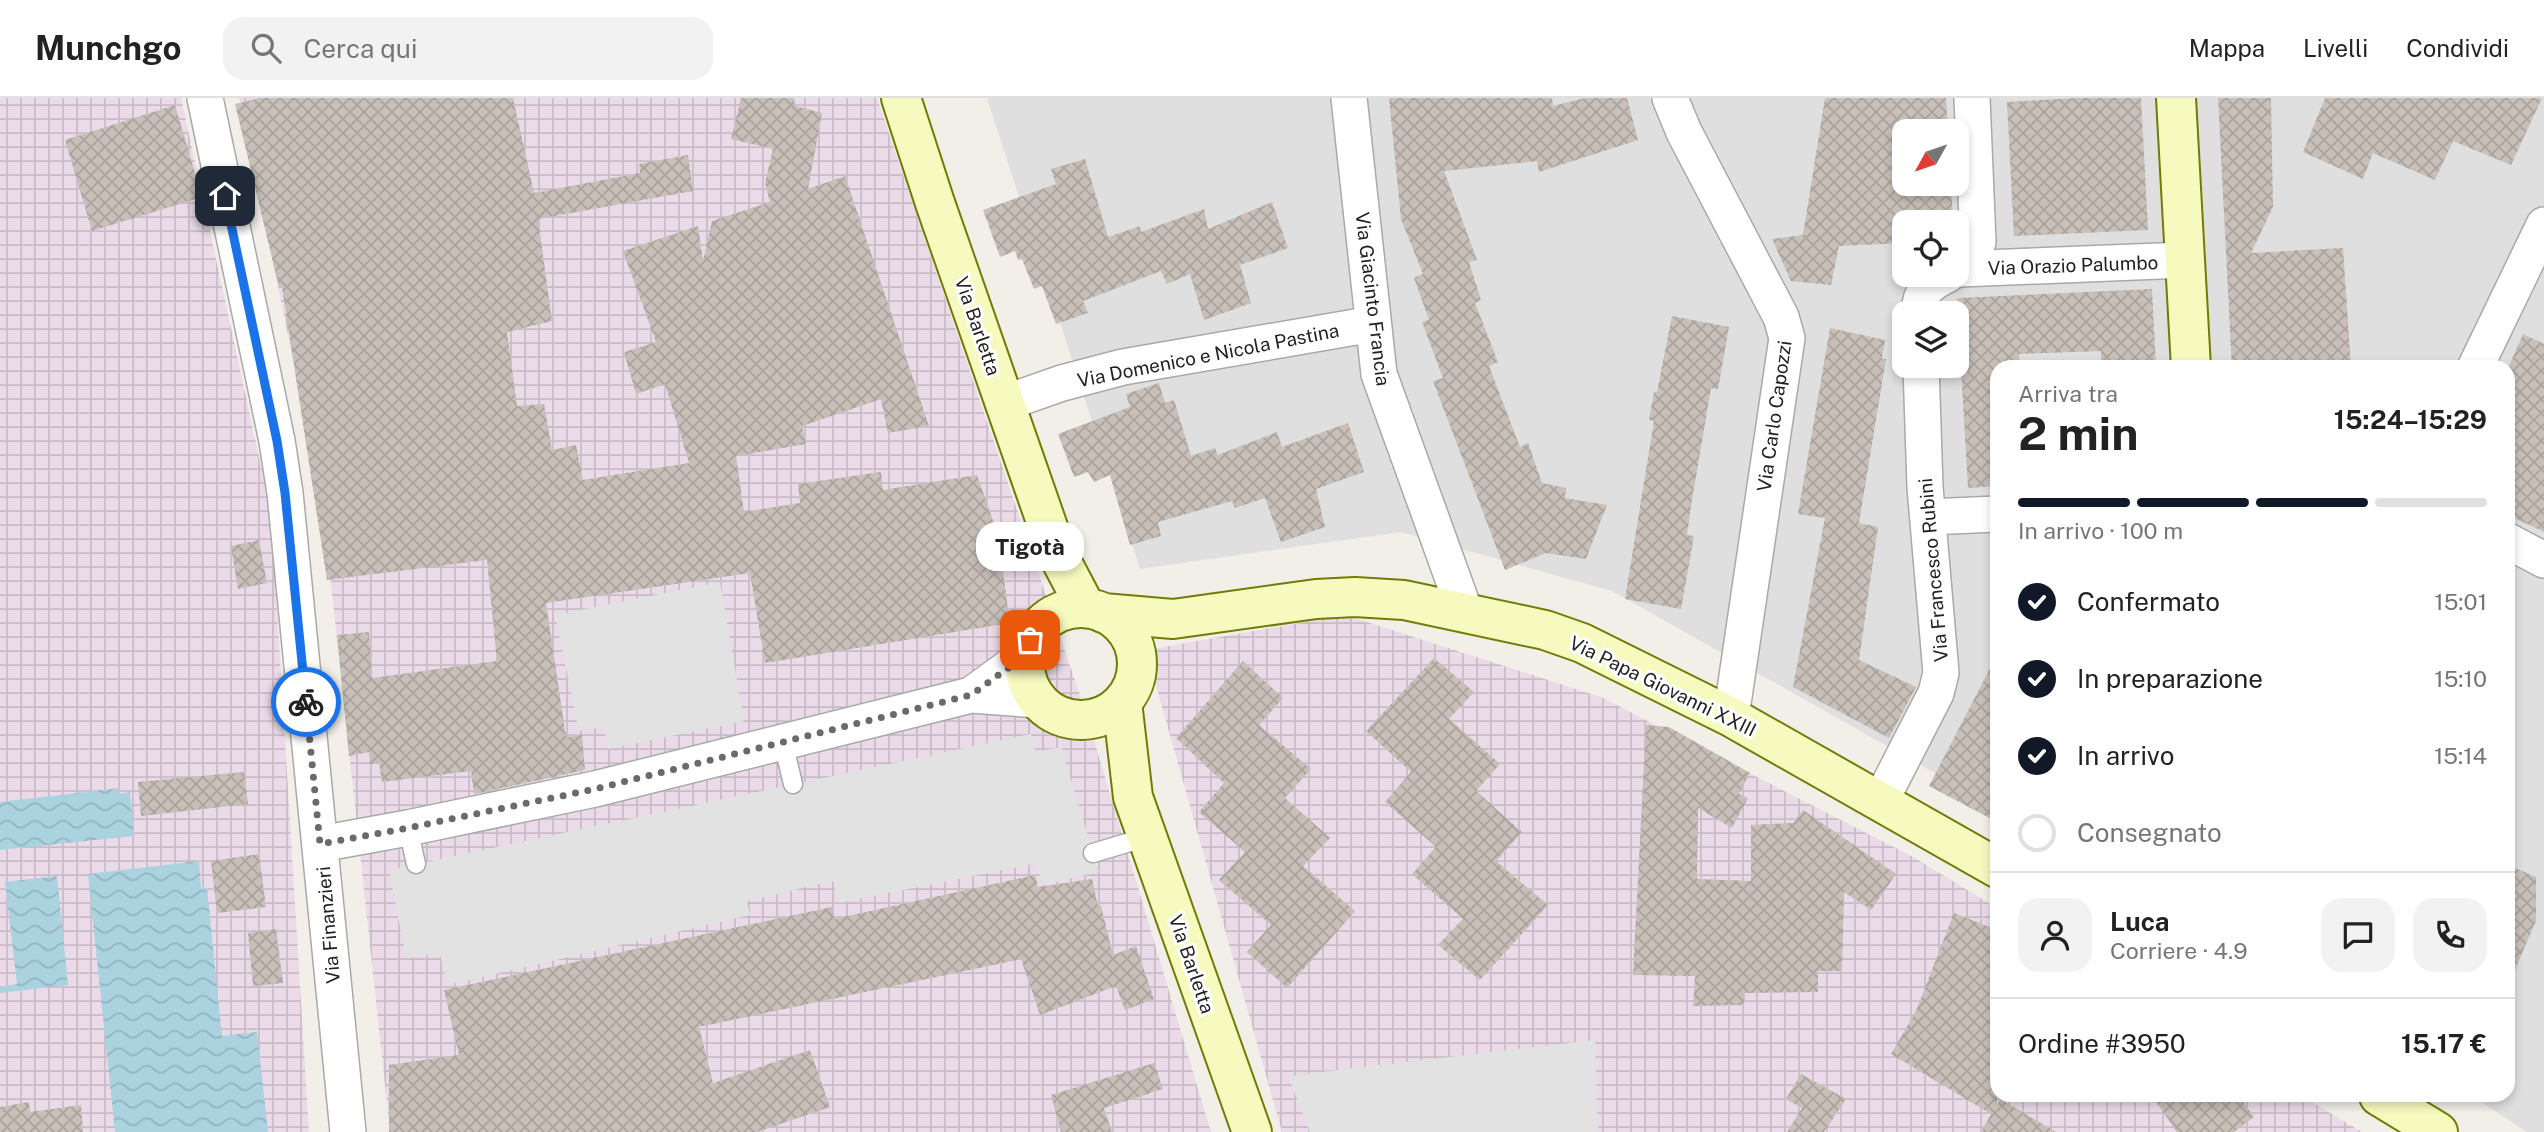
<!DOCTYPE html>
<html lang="it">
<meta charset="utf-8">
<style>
:root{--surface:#fff;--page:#f2f2f2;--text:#222;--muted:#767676;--line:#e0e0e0;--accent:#111827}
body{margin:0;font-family:"Public Sans",sans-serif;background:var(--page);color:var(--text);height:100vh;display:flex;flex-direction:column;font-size:26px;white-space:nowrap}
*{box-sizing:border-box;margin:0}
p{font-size:23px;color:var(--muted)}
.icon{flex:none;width:38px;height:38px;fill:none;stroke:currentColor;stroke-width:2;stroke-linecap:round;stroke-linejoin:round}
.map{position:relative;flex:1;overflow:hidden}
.panel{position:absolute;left:1990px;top:262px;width:525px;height:742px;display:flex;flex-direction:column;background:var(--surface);border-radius:21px;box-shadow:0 4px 10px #0003}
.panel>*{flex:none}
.needle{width:46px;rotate:230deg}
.controls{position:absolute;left:1892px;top:21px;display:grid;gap:14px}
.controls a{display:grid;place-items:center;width:77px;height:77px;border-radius:14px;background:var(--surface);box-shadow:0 4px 10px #0003;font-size:35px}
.pin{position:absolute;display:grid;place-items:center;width:60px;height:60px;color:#fff;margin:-30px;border-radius:14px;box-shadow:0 4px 10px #0006}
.courier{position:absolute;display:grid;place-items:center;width:70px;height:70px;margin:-35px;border:5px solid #1a73e8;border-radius:50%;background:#fff;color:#222;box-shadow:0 2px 9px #0007}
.bubble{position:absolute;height:49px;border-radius:21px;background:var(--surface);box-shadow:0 4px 10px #0003;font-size:23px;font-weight:700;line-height:49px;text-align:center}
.summary em{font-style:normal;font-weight:700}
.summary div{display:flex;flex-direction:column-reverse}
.summary{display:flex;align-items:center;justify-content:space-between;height:119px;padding:0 28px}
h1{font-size:46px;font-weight:700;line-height:52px}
.bar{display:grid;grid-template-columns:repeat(4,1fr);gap:10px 7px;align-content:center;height:84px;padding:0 28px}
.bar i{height:9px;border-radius:5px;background:var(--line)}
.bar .selected{background:var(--accent)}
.bar p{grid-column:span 4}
.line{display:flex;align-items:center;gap:18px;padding:0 28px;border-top:2px solid var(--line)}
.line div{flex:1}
.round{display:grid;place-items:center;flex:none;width:74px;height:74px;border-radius:21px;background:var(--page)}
ol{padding:0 28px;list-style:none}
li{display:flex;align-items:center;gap:21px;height:77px}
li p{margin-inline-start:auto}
li .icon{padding:7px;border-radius:50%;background:var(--accent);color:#fff;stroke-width:4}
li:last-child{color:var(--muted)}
li i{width:38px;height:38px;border:4px solid var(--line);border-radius:50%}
header{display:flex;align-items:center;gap:42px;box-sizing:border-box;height:98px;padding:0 35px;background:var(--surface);border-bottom:2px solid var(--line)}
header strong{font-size:33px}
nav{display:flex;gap:38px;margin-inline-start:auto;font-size:24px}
.search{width:490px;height:63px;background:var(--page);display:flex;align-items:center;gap:18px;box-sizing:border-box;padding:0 24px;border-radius:21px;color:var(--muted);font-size:26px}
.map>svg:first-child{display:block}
</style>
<header>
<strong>Munchgo</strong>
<div class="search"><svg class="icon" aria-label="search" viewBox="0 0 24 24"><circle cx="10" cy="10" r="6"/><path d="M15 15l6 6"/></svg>Cerca qui</div>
<nav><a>Mappa</a><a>Livelli</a><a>Condividi</a></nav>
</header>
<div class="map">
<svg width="2544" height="1034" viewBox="0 0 2544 1034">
<defs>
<pattern id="industrial-grid" width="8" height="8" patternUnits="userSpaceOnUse" patternTransform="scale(1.75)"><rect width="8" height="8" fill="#ebdbe8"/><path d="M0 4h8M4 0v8" fill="none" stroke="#c9bcc7"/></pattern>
<pattern id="water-waves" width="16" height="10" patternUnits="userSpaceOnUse" patternTransform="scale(1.75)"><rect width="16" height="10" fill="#aad3df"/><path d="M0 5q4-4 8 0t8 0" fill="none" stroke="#92b5bf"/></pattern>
<pattern id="building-cross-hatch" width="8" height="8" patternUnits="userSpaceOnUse" patternTransform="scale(1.75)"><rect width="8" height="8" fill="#c7bfb8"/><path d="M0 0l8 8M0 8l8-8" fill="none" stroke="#aba49e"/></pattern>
</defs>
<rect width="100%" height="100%" fill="#f2efe9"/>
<path fill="#e0dfdf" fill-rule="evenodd" d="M987 0H2544V1034H2527L2472 998H2508V270H1997V710L1612 493 1401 434 1140 471ZM1904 33H1956V86H1904ZM1904 124H1956V177H1904ZM1904 215H1956V268H1904Z"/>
<path fill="url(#industrial-grid)" d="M0 0H181L271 414 309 1034H0Z
M239 0H877L1085 612 1211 1034H390L322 402Z
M1345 517 1601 599 1913 759 1997 810V998H2302L2362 1034H1282L1146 552Z"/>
<path fill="#e2e2e2" d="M720 484 744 623 608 651 604 629 579 633 555 517Z
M1031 636 1036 654 1061 649 1099 774 1042 787 1037 765 839 805 833 783 747 803 750 817 447 887 440 856 406 860 389 772Z
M1595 942 1598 1034H1310L1288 978Z"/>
<path fill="url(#water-waves)" d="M119 690 118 696 130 694 134 738 0 752V704Z
M199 763 201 790H207L222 938 257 934 268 1034H115L88 776Z
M57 778 68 887 0 895V889L17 886 5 784Z"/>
<path fill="url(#building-cross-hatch)" d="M260 0H513L534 95 640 75 639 66 688 57 693 93 538 121 552 223 507 234 517 308 544 306 552 352 576 347 583 382 689 365 665 286 636 296 624 254 656 244 623 153 698 128 703 163 712 123 770 104 765 85 773 51 731 41 741 0H794L795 8 822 15 808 91 845 78 929 328 888 335 881 301 802 328 806 346 736 358 744 414 800 405 798 386 881 374 883 392 977 377 998 437 1010 525 765 565 750 475 546 505 566 639 582 637 585 672 474 696 471 673 382 684 379 665 370 666 369 654 349 658 337 537 369 534 372 580 497 563 487 462 327 482 282 189H279L235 6Z
M1389 0H1552L1553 8 1585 0H1627L1638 42 1539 74 1537 63 1444 73 1477 162 1469 164 1481 202 1475 205 1498 264 1489 268 1520 349 1528 345 1542 385 1566 390 1565 400 1607 407 1586 461 1546 455 1505 472 1433 283 1443 280 1422 224 1429 222 1414 180 1423 176 1401 121Z
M1825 0H1946L1948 33H1904V86H1951L1953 124H1904V145L1839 148 1831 187 1791 183 1772 141 1803 137Z
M2076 0H2141L2148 132 2014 138 2007 4Z
M2218 0H2271L2273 109 2251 155 2343 150 2351 270H2232Z
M2325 0H2542L2511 67 2453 43 2435 82 2373 55 2363 81 2303 54Z
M175 7 202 99 92 133 65 42Z
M1085 61 1108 139 1140 128 1141 134 1204 111 1208 131 1272 104 1288 150 1240 167 1251 205 1204 222 1190 176 1167 186 1161 173 1083 203 1088 215 1056 226 1042 188 1034 191 1022 161 1018 162 1015 153 1000 159 983 112 1056 86 1051 71Z
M2152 191 2156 270H2101V253L2019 256 2020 270H1997V388L1968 390 1957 200Z
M1672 218 1729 229 1718 291 1711 290 1691 408 1687 437 1694 438 1681 511 1625 501 1654 323 1649 322 1654 294H1657Z
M1830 230 1885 242 1882 261H1886L1859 425 1878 429 1859 562 1916 589 1889 640 1793 589 1825 420 1798 416Z
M2523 236 2544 246V434L2508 417V270Z
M1159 285 1165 305 1174 302 1191 358 1215 350 1218 357 1277 334 1282 349 1348 325 1364 374 1316 391 1325 429 1281 444 1265 400 1235 410 1232 403 1158 424 1161 438 1130 447 1110 377 1094 384 1088 374 1074 379 1058 336 1130 309 1126 296Z
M259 442 267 485 238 491 231 448Z
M1997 557V724L1929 688Z
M1434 560 1474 594 1449 621 1500 666 1476 693 1522 734 1496 763 1548 807 1480 882 1438 847 1463 821 1412 776 1436 749 1385 704 1411 674 1366 633Z
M1243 563 1283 600 1259 627 1311 671 1285 700 1330 740 1303 768 1355 813 1287 890 1247 854 1271 827 1219 782 1245 754 1199 714 1224 685 1176 640Z
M1646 627 1669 629 1750 675 1739 696 1748 700 1732 730 1698 710 1697 781 1751 783V727L1793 725 1803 712 1896 776 1871 812 1844 794 1842 873H1818V894L1745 895 1744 907 1693 908 1695 878 1633 877Z
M244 674 248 706 141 718 138 684Z
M259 756 266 809 217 815 211 763Z
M2508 767 2536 779V823L2508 888Z
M1035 777 1038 789 1092 781 1098 808H1101L1113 857 1136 848 1154 901 1125 912 1116 888 1040 917 1021 861 699 929 713 985 810 952 830 1009 757 1034H389V967L459 957 444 892 832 809 834 821Z
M1954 815 1997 832V1007L2000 1001 2056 1034H1981L1991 1016 1891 956 1916 913Z
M276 831 283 885 253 888 248 835Z
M1154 965 1163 991 1104 1010 1112 1034H1061L1051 997Z
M1801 976 1846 1001 1824 1034H1787L1802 1010 1786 1001Z
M2152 998H2239L2254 1019 2234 1034H2177Z
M29 1004 30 1014 81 1007 83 1034H0V1009Z"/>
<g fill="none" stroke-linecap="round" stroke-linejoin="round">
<g stroke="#a9a9a9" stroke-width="21">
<path id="lane" d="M783 644 793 686
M408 730 416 766
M1093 755 1147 739"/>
</g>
<g stroke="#a9a9a9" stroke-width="38">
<path id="street" d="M205 0 277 343 285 395 348 1034
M1349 0 1379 276 1465 514
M1670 0 1684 34 1781 219 1787 240 1731 619
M1960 171 2185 162
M1956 172 1967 165 1978 144 1972 0
M1919 215C1920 193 1928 186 1947 177
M2475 270 2544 127
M1005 305 1062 285 1123 269 1373 226
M1928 419 1997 416
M2508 443 2544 462
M971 597 1026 557
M1880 704 1936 595 1941 575 1925 389 1921 268
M320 746 408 730 595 691 971 597 1038 602"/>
</g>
<g stroke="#707d05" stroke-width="42">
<path id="secondary" d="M901 0 935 105 1057 455 1086 510
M2176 0 2191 270
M1025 566a56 56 0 1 1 112 0a56 56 0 1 1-112 0Z
M1103 515 1173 521 1316 501 1355 499 1404 502 1545 532 1582 545 1731 619 1997 770
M1122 604 1133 699 1252 1034
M2379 998 2438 1034"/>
</g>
<use href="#lane" stroke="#fff" stroke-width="18"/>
<use href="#street" stroke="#fff" stroke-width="35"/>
<use href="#secondary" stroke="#f7fabf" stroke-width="38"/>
</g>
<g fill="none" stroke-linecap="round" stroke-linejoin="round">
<path stroke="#6b6a68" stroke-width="7" stroke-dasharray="0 12.6" d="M306 604 320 746 408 730 595 691 971 597 1026 557 1030 542"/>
<path stroke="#1a73e8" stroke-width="9" d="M225 98 277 343 285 395 306 604"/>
</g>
<g text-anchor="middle" stroke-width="6" stroke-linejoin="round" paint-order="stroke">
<g font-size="19" fill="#222" stroke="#fff">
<text transform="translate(2073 167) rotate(-2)" y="7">Via Orazio Palumbo</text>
<text transform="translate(1373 201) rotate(83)" y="7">Via Giacinto Francia</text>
<text transform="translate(978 228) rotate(71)" y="7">Via Barletta</text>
<text transform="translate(1208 257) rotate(-11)" y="7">Via Domenico e Nicola Pastina</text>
<text transform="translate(1774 318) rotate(-82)" y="7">Via Carlo Capozzi</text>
<text transform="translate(1933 472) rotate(-95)" y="7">Via Francesco Rubini</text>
<text transform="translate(1663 588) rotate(26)" y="7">Via Papa Giovanni XXIII</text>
<text transform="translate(328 827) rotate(-95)" y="7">Via Finanzieri</text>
<text transform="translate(1192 866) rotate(71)" y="7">Via Barletta</text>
</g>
</g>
</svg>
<div class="controls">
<a><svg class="needle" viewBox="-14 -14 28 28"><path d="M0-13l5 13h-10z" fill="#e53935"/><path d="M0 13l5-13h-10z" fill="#767676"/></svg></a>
<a><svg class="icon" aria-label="locate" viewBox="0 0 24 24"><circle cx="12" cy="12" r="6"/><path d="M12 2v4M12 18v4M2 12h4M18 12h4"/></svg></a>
<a><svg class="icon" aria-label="layers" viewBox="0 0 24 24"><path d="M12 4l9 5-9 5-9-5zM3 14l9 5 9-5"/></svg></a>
</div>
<div class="pin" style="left:1030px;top:542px;background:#ea580c"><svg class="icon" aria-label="bag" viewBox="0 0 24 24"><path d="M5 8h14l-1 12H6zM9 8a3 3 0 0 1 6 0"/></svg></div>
<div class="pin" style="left:225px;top:98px;background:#1f2937"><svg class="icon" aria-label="home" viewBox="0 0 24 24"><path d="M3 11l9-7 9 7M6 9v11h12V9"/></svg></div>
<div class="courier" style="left:306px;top:604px"><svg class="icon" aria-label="bike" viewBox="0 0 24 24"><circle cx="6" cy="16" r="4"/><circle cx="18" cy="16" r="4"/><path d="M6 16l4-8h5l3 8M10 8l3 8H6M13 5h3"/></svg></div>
<div class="bubble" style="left:976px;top:424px;width:108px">Tigotà</div>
<section class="panel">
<div class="summary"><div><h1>2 min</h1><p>Arriva tra</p></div><em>15:24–15:29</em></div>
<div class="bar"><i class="selected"></i><i class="selected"></i><i class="selected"></i><i></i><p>In arrivo · 100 m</p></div>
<ol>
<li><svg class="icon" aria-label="check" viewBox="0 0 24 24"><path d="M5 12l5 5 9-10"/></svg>Confermato<p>15:01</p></li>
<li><svg class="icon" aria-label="check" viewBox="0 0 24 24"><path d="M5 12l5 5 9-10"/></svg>In preparazione<p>15:10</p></li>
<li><svg class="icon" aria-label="check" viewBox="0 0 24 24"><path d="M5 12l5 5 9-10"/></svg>In arrivo<p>15:14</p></li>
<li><i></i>Consegnato</li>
</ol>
<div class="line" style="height:126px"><a class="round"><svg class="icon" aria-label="person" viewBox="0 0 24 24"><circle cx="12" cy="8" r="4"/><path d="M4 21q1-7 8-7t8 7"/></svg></a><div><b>Luca</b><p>Corriere · 4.9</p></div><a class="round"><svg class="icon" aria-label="chat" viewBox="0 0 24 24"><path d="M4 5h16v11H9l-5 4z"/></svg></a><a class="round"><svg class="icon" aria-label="phone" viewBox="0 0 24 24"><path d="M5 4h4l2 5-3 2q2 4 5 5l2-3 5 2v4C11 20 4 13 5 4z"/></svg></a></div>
<div class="line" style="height:91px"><div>Ordine #3950</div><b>15.17 €</b></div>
</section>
</div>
